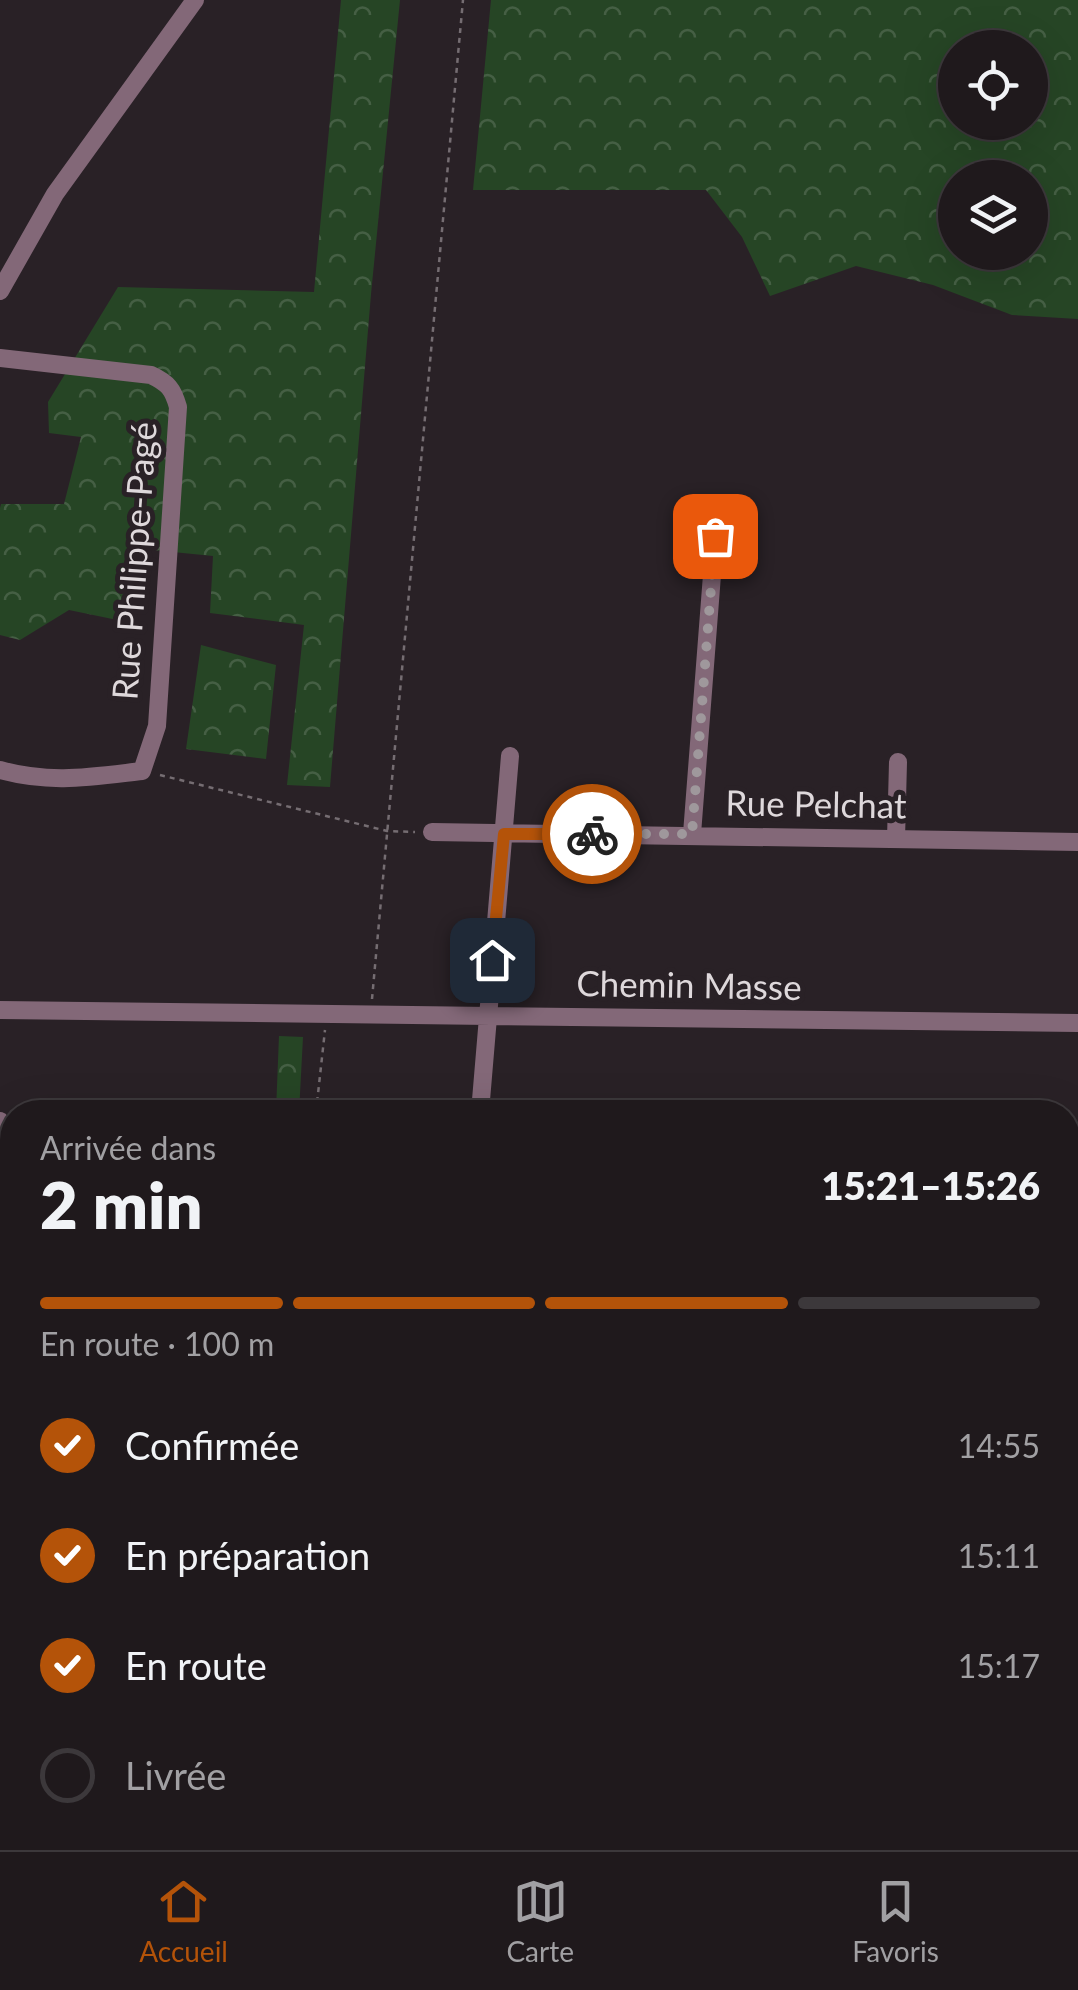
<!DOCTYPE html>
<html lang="fr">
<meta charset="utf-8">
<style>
:root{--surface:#1f191c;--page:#2c2629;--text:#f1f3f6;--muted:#a1a0a3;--line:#3c383b;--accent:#b45309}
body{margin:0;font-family:Lato,sans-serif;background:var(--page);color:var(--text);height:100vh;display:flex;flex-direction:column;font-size:38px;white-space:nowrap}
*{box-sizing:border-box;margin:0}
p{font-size:32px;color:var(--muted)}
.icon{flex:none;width:55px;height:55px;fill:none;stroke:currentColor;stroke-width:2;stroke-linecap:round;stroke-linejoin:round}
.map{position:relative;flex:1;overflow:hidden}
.details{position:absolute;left:0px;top:1100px;width:1080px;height:750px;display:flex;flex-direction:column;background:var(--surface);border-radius:40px 40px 0 0;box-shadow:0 10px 40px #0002,0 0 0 2px var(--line)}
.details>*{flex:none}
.tools{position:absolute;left:938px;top:30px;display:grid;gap:20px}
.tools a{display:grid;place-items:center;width:110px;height:110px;border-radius:50%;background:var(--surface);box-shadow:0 10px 40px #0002,0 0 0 2px var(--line);font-size:50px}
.pin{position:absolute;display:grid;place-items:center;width:85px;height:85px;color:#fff;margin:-42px;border-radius:20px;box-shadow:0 5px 15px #0006}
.courier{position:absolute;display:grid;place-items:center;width:100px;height:100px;margin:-50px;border:8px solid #b45309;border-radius:50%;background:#fff;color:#222;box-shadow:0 2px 12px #0007}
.overview em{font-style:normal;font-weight:800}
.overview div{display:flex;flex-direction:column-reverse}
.overview{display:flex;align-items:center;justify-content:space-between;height:170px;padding:0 40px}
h1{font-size:65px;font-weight:800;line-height:75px}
.bar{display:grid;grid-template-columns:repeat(4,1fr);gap:15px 10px;align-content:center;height:120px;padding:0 40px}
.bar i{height:12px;border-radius:8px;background:var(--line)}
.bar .active{background:var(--accent)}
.bar p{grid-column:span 4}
ol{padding:0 40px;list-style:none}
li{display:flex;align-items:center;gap:30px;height:110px}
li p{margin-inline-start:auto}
li .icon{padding:10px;border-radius:50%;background:var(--accent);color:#fff;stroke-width:4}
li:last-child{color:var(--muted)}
li i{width:55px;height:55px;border:5px solid var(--line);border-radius:50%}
.menu{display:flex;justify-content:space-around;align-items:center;height:140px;border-top:2px solid var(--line);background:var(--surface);font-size:28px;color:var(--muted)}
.menu a{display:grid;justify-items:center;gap:5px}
.menu .active{color:var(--accent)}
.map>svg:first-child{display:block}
</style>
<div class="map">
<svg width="1078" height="1850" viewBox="0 0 1078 1850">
<defs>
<pattern id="forest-crowns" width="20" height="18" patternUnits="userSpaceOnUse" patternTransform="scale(2.5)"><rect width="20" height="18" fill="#264525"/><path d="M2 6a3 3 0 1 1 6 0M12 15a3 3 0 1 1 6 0" fill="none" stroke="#455f44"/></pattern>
</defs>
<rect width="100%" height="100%" fill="#292126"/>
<path fill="url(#forest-crowns)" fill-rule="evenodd" d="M341 0H400L371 294 330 787 287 785 304 625 210 613 213 556 143 549 127 622 69 610 20 640 0 635V508L1 504H64L81 437 49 433 48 402 118 287 314 292Z
M491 0H1078V319L1012 315 933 285 856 266 770 296 742 237 706 190H473ZM955 48H1030V122H955ZM955 178H1030V252H955Z
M201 645 276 665 266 759 186 749Z
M279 1036 303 1037 299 1112H276Z"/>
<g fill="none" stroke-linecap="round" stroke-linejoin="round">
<path stroke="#756d72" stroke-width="2.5" stroke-dasharray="5 5" stroke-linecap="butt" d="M160 775 387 831 415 832
M372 999 463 0
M316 1112 325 1030
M565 1838 572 1850"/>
<path stroke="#836878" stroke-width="18" d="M0 291 55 194 195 0
M0 358 151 375C168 383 173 389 178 407L157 726 142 771C90 777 51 784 0 770
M432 832 1078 842
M692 834 715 536
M896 839 898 762
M0 1010 1078 1023
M480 1112 510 756
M0 1121 12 1142
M1068 1240 1078 1244
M0 1257 12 1250
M0 1467 12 1460
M1068 1526 1078 1501
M0 1642 12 1655
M1068 1809H1078
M112 1838 120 1850
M361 1838 366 1850
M739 1838 746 1850
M58 1850 80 1838"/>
</g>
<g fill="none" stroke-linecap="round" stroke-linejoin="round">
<path stroke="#9f989c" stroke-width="10" stroke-dasharray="0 18" d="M592 834H692L715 536"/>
<path stroke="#b45309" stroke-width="12" d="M492 960 504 834H592"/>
</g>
<g text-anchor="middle" stroke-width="10" stroke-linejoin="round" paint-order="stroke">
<g font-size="35" fill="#ded8db" stroke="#292126">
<text transform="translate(135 561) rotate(-86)" y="12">Rue Philippe-Pagé</text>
<text transform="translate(816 805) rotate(1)" y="12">Rue Pelchat</text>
<text transform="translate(689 986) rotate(1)" y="12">Chemin Masse</text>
</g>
</g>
</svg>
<div class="tools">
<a><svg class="icon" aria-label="locate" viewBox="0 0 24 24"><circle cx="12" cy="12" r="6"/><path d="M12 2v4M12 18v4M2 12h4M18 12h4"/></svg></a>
<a><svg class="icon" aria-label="layers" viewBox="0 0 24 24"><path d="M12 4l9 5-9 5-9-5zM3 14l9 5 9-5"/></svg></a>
</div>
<div class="pin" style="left:715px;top:536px;background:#ea580c"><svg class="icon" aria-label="bag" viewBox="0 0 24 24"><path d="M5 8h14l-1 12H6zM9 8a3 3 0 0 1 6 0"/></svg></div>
<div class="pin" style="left:492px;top:960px;background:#1f2937"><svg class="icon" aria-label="home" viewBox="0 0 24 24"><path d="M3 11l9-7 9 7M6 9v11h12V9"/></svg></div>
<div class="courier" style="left:592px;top:834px"><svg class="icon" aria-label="bike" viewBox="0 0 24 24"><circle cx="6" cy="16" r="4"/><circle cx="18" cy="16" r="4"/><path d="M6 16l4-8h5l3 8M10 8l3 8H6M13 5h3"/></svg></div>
<section class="details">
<div class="overview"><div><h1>2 min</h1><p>Arrivée dans</p></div><em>15:21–15:26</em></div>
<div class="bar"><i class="active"></i><i class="active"></i><i class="active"></i><i></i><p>En route · 100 m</p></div>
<ol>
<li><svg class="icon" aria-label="check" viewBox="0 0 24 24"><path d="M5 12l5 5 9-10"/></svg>Confirmée<p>14:55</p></li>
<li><svg class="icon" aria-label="check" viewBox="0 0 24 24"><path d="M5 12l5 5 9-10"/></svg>En préparation<p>15:11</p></li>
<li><svg class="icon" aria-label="check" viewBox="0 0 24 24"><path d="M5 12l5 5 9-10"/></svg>En route<p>15:17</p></li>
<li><i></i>Livrée</li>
</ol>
</section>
</div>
<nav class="menu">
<a class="active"><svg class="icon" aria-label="home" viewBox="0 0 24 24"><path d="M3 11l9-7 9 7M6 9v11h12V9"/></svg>Accueil</a>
<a><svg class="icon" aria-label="map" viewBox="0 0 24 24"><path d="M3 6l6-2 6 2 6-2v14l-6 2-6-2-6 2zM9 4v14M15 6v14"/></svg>Carte</a>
<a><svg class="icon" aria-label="saved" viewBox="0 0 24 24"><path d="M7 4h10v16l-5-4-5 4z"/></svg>Favoris</a>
</nav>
